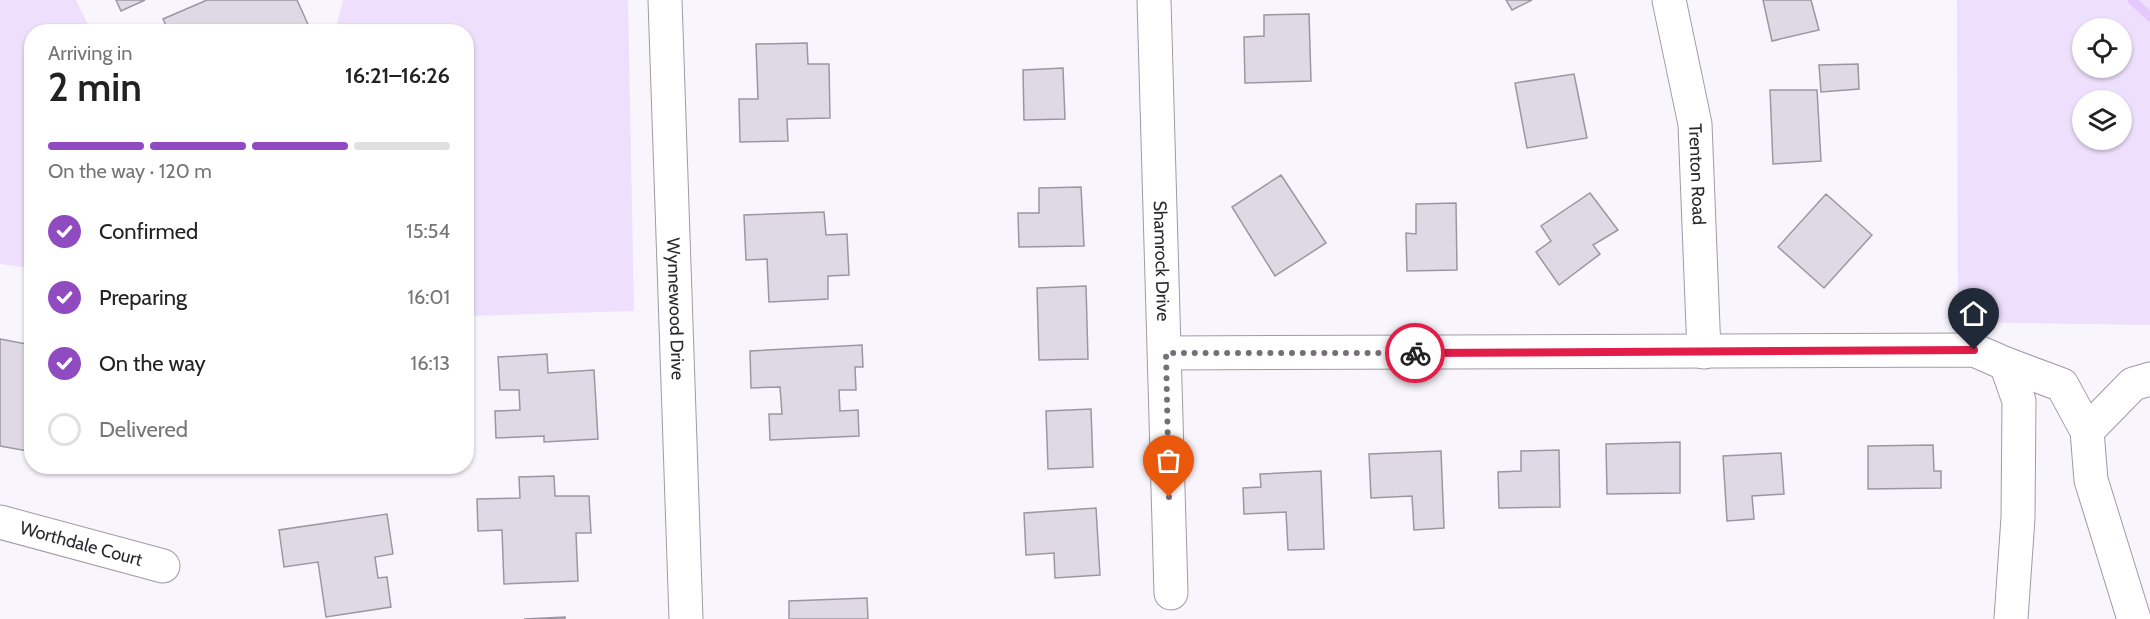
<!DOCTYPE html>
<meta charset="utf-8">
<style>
:root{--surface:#fff;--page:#f2f2f2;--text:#222;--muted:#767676;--line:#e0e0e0;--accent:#8f4bbf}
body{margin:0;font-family:Cabin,sans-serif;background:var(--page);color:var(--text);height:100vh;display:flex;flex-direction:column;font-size:22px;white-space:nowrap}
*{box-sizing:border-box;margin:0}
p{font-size:20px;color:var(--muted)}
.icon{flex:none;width:33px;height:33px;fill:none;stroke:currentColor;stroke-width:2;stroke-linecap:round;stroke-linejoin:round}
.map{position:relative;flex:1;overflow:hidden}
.drawer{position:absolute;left:24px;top:24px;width:450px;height:450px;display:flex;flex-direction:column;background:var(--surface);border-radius:24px;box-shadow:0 2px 4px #0004}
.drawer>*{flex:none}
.controls{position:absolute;left:2072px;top:18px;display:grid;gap:12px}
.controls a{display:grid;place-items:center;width:60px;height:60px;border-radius:50%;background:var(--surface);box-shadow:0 2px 4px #0004;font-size:30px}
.pin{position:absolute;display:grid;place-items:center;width:51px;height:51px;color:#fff;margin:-62px -26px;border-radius:50% 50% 50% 0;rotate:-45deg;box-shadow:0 0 6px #0007}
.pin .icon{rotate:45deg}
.courier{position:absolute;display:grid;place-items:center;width:60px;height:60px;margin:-30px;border:4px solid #e11d48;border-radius:50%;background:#fff;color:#222;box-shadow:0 2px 8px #0007}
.head em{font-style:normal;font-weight:600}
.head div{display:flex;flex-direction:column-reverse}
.head{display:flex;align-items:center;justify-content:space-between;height:102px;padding:0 24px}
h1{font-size:39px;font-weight:600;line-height:45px}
.bar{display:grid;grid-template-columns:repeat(4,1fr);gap:9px 6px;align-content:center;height:72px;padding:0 24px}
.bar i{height:8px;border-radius:4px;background:var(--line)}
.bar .on{background:var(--accent)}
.bar p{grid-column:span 4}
ol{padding:0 24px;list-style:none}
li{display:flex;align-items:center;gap:18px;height:66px}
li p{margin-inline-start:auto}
li .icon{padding:6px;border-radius:50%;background:var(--accent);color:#fff;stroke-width:4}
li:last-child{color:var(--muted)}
li i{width:33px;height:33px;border:3px solid var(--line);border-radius:50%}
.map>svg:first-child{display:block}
</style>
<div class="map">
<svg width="2150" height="619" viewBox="0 0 2150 619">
<rect width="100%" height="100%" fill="#f9f5fd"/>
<path fill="#eee0fc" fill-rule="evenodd" d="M0 0H76L91 31 32 32 31 268 0 264Z
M343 0H628L634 311 467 316 466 32 335 31Z
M1957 0H2150V325L1958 322ZM2121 28V68H2082V28ZM2121 100V140H2082V100Z"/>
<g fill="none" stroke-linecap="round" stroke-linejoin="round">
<path stroke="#e5c8ff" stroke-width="9" d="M2132 0 2150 17"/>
</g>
<path fill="#dfd9e5" stroke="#9c96a2" stroke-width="1.5" d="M116 0H145L121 11Z
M207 0H297L311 31 169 32 163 19Z
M1506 0H1532L1512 10Z
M1763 0H1811L1819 30 1772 41Z
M1309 14 1311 81 1245 83 1244 37 1264 36V15Z
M807 43 808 64H829L830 118 787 119 788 141 740 142 739 99H758L756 44Z
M1858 64 1859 89 1821 92 1819 65Z
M1063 68 1065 119 1024 120 1023 70Z
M1574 74 1587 138 1527 148 1515 83Z
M1770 90H1817L1821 161 1773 164Z
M1281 175 1326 243 1275 276 1232 207Z
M1081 187 1084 246 1019 247 1018 213H1039V188Z
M1590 193 1618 230 1593 245 1600 254 1559 285 1536 252 1551 241 1541 226Z
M1826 194 1872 235 1824 288 1778 247Z
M1456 203 1457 270 1407 271 1406 233 1416 234V204Z
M824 212 826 235 847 234 849 275 828 276V299L769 302 767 259 746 260 744 215Z
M1086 286 1088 359 1039 360 1037 288Z
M0 339 32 345V427L27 451 0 446Z
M862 345 863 367H855L856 390H839L840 411 858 410 859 436 770 440 769 414H782L780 387 751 388 750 351Z
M547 354 548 373 594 370 598 439 544 442V436L496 438 495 411 520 410 519 390H500L498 357Z
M1091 409 1093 467 1048 469 1046 411Z
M1680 442V493L1607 494 1606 444Z
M1933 445 1934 471H1941V488L1868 489V446Z
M1559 450 1560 507 1499 508 1498 472 1521 471V451Z
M1441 451 1444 528 1414 530 1412 496 1371 498 1369 454Z
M1781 453 1784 494 1752 496 1754 519 1727 521 1723 456Z
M1321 471 1324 549 1288 550 1286 512 1244 514 1243 488 1261 487 1260 474Z
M554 476 555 496H589L591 533H576L578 581 504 584 502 530 478 531 477 499 520 498 519 477Z
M1096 508 1100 575 1055 578 1054 553 1026 555 1024 513Z
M387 514 393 554 375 557 378 578 387 577 391 607 326 617 318 562 284 567 279 530Z
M867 598 868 619H789V601Z
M565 617V619H524Z"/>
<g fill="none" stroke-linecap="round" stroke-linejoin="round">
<g stroke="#a09aa6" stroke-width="35">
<g id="minor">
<path id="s1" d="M665 0 686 619"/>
<path id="s2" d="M1154 0 1171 593"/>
<path id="s3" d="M1669 0 1695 124 1704 352"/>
<path d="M1166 353 1974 350 2006 364 2019 401 2018 518 2011 619"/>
<path d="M2006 364 2062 385 2087 431 2091 480 2134 619"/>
<path d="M2087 431 2133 384 2150 379"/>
<path id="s4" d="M0 522 163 566"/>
</g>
</g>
<use href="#minor" stroke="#fff" stroke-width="33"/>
</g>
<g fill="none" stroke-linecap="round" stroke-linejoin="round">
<path stroke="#747076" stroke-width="6" stroke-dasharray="0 10.8" d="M1169 497 1166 353H1415"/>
<path stroke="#e11d48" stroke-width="8" d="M1415 353 1974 350"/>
</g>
<g text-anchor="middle" stroke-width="4.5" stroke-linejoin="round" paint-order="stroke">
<g font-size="18" fill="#2c292e" stroke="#fff">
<text dy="6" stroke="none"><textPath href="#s3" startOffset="177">Trenton Road</textPath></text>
<text dy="6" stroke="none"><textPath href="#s2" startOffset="261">Shamrock Drive</textPath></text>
<text dy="6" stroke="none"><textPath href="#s1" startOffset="309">Wynnewood Drive</textPath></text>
<text dy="6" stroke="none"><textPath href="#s4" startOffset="84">Worthdale Court</textPath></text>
</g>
</g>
</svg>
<div class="controls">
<a><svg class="icon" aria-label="locate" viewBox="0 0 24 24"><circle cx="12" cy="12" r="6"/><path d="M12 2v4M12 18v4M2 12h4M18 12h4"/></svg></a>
<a><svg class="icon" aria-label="layers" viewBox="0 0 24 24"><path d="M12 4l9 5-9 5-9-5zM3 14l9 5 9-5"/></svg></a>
</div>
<div class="pin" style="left:1169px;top:497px;background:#ea580c"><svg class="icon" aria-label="bag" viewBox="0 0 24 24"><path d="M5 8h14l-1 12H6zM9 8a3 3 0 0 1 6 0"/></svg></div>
<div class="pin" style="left:1974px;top:350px;background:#1f2937"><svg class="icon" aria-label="home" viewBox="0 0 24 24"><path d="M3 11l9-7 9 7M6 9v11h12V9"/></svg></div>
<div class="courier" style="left:1415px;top:353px"><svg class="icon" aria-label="bike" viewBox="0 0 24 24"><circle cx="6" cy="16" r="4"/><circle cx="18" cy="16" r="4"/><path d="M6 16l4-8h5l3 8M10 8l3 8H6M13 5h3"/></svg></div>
<section class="drawer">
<div class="head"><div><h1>2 min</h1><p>Arriving in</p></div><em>16:21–16:26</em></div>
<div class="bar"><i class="on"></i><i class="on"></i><i class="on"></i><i></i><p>On the way · 120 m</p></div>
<ol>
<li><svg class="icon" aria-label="check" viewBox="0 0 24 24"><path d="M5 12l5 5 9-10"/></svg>Confirmed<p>15:54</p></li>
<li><svg class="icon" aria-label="check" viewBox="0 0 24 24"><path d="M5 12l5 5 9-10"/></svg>Preparing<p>16:01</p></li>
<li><svg class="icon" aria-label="check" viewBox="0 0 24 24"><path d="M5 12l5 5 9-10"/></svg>On the way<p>16:13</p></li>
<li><i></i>Delivered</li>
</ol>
</section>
</div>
